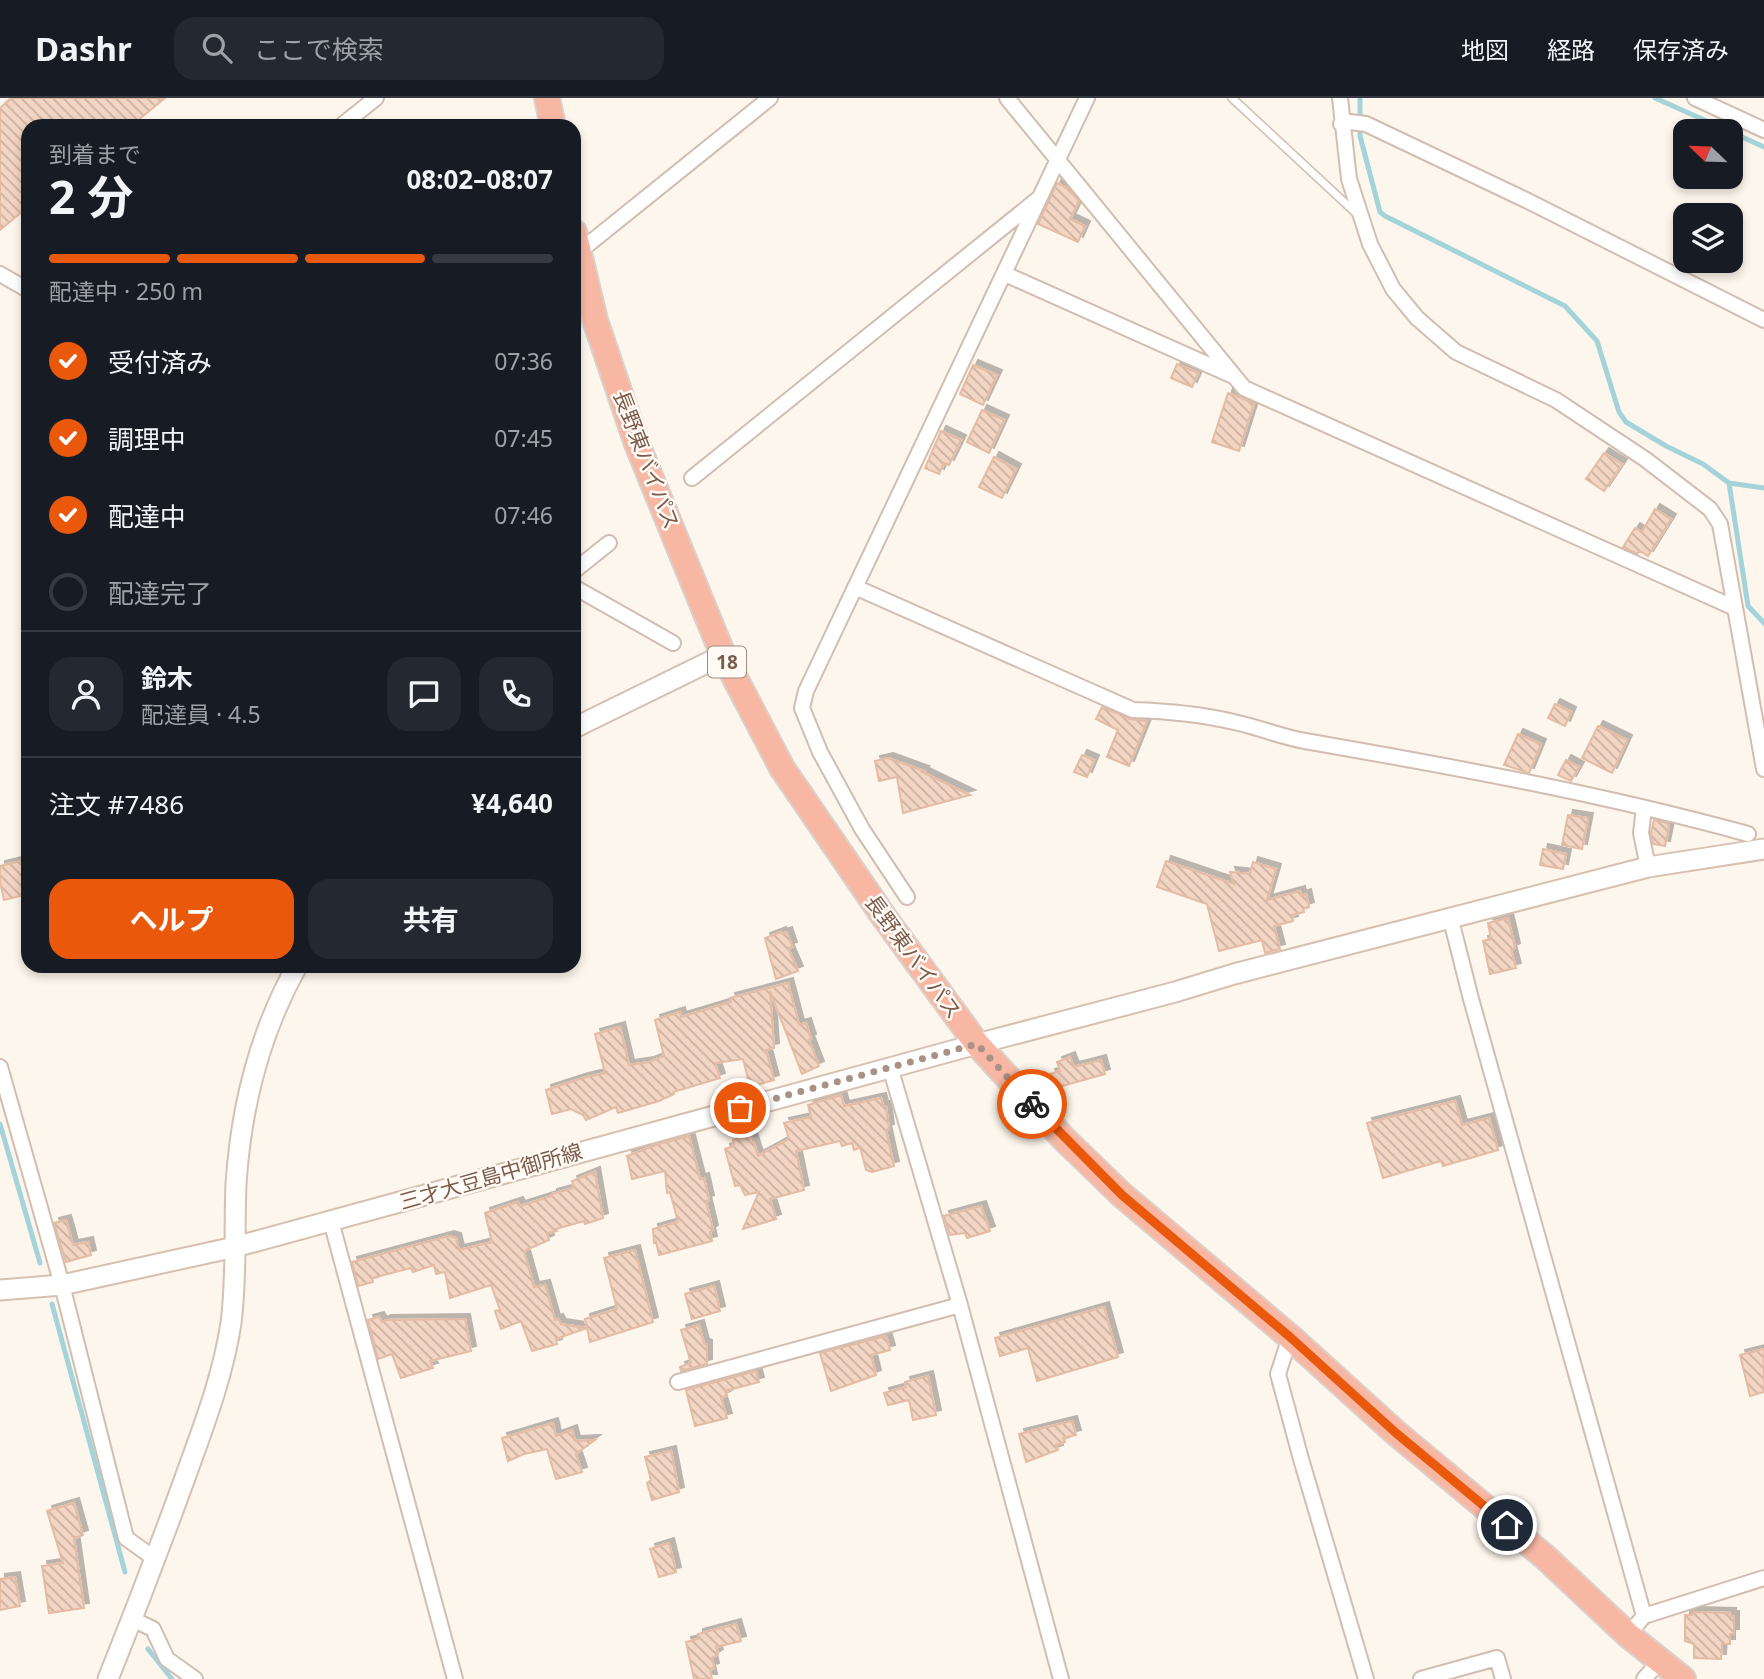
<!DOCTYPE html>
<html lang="ja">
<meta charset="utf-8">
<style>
:root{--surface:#171b24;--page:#242831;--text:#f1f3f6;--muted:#9ea1a6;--line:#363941;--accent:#ea580c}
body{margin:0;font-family:"Noto Sans","Noto Sans JP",sans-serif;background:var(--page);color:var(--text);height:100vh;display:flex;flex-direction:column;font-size:26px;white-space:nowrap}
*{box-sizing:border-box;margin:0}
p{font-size:23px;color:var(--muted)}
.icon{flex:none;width:38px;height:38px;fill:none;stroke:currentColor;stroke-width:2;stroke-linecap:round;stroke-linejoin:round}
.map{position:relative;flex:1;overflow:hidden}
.side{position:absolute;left:21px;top:21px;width:560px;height:854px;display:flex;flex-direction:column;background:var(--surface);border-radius:21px;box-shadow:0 4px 10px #0003}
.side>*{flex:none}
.needle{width:46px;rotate:293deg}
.buttons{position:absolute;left:1673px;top:21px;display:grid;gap:14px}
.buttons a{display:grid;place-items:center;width:70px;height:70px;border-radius:14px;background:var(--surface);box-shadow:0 4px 10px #0003;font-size:35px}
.pin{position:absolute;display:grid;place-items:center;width:60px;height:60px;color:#fff;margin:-30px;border:4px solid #fff;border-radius:50%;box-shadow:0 2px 7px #0007}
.courier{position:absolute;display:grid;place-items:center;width:70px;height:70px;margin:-35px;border:5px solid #ea580c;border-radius:50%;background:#fff;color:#222;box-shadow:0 2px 9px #0007}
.headline em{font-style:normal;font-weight:700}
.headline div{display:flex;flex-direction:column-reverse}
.headline{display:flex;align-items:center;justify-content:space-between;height:119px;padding:0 28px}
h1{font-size:46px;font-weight:700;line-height:52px}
.bar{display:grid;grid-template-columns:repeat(4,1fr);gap:10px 7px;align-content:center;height:84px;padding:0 28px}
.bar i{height:9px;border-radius:5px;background:var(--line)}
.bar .active{background:var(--accent)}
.bar p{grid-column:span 4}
.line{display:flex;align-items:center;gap:18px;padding:0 28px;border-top:2px solid var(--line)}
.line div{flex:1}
.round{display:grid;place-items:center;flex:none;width:74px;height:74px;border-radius:21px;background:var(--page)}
ol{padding:0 28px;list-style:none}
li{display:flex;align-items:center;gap:21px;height:77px}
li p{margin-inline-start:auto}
li .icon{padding:7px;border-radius:50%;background:var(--accent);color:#fff;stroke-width:4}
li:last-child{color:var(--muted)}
li i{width:38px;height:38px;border:4px solid var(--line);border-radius:50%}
.primary-button{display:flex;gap:14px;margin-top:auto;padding:14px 28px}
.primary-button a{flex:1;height:80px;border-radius:21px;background:var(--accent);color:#fff;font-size:28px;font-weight:700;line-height:80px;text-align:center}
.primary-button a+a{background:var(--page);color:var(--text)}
header{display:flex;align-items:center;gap:42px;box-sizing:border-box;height:98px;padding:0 35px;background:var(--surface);border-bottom:2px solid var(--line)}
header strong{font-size:33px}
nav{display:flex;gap:38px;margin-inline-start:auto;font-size:24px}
.search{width:490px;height:63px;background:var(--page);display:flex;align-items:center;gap:18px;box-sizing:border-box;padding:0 24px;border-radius:21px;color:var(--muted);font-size:26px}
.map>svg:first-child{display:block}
</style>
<header>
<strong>Dashr</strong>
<div class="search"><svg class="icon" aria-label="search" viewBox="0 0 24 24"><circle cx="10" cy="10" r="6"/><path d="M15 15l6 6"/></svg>ここで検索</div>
<nav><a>地図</a><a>経路</a><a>保存済み</a></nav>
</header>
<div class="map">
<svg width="1764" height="1581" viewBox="0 0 1764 1581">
<defs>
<pattern id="building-back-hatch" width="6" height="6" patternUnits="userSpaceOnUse" patternTransform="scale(1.75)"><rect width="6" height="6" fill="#f3d5c3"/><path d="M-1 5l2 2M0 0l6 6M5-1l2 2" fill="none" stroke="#cab0a1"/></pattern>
<filter id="shadow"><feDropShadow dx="5" dy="-5" stdDeviation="0" flood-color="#0004"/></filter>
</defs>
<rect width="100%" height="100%" fill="#fdf6ec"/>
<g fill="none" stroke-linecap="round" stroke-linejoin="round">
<path stroke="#a5d3da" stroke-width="5" d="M1360 0V38L1380 114 1385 118 1565 208 1597 243 1619 314 1626 324 1666 348 1703 366 1729 385 1748 508 1764 525
M1655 0 1729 33
M1731 34 1764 49
M1729 385 1764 390
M0 1026 40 1165
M52 1206 125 1474
M148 1551 172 1581"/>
</g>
<path fill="url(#building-back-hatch)" stroke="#e6bba3" stroke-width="2" filter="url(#shadow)" d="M12 0H165L131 28H28V109L0 132V10Z
M1057 85 1069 91 1079 103 1070 121 1085 128 1078 144 1038 126Z
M1177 266 1198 275 1192 289 1171 280Z
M973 267 997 277 983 307 960 296Z
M1228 295 1254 305 1239 353 1212 344Z
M982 312 1004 322 989 355 967 344Z
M941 333 961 342 949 367 944 365 939 376 925 370Z
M1604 355 1622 366 1604 393 1586 381Z
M994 359 1016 371 1002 400 979 389Z
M1655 411 1671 421 1648 458 1640 453 1637 456 1623 449 1635 430 1642 434Z
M1555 606 1571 614 1565 628 1548 620Z
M1102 609 1130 621 1147 623 1129 668 1107 659 1118 632 1096 621Z
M1598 628 1627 642 1612 675 1582 660Z
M1518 636 1541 646 1529 675 1504 667Z
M1082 657 1094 662 1087 679 1074 674Z
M888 660 924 673 922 674 970 697 903 715 897 679 879 683 875 663Z
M1566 662 1579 669 1571 683 1558 677Z
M1568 717 1588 720 1582 751 1562 747Z
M1654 722 1667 725 1669 728 1665 748 1653 746 1651 735Z
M1543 751 1566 756 1563 771 1540 767Z
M25 762 28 773V796L4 802 0 784V768Z
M1166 763 1234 786 1230 774 1250 776 1253 764 1276 771 1267 802 1300 793 1301 798 1306 796 1309 809 1303 811 1304 814 1292 817 1293 823 1274 828 1280 851 1265 855 1262 842 1219 853 1207 806 1157 789Z
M1508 820 1515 850 1511 852 1516 870 1490 876 1483 843 1491 841 1488 825Z
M781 834 782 836 787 834 792 849 788 850 798 873 776 881 765 840Z
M788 885 799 927 806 925 811 941 809 942 819 968 802 976 770 893 774 950 766 952 774 982 750 989 743 961 715 965 720 980 673 994 674 996 659 1003 618 1015 616 1009 586 1022 583 1017 571 1011 552 1016 546 992 583 980 605 975 595 936 620 929 629 967 649 964 664 958 655 922 680 914 681 919 731 904 730 900Z
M1070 959 1074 969 1101 962 1105 976 1055 990 1050 976 1060 973 1057 964Z
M841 997 844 1008 881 1000 883 1008H886L889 1031 886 1032 894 1068 872 1074 866 1072 860 1049 854 1052 852 1045 842 1048 840 1043 796 1053 804 1092 770 1101 776 1121 743 1131 759 1094 745 1097 740 1087 735 1088 725 1051 734 1048 733 1042 751 1036 758 1058 789 1041 784 1025 811 1019 808 1007Z
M1455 1003 1462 1027 1489 1020 1498 1052 1443 1068 1441 1063 1383 1080 1367 1025Z
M689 1038 700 1081 704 1080 709 1102 706 1103 713 1132 710 1134 712 1143 659 1157 656 1144 654 1145 653 1131 678 1124 670 1094 667 1095 665 1073 632 1081 627 1058 659 1046Z
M595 1074 603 1120 585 1126 584 1123 556 1131 557 1133 547 1135 549 1142 524 1153 534 1189 545 1187 555 1222 558 1221 561 1226 587 1230 585 1221 617 1211 604 1160 635 1152 653 1224 590 1244 587 1230 556 1241 557 1246 532 1253 521 1223 501 1231 495 1213 500 1212 491 1187 450 1200 445 1174 436 1176 434 1167 413 1174 411 1170 372 1180 373 1184 358 1188 352 1164 449 1138 456 1140 459 1152 492 1144 485 1115 518 1104 520 1108 552 1098V1096L574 1090 572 1083Z
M981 1108 990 1133 967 1140 965 1135 950 1137 944 1118Z
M66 1122 73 1147 88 1144 91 1157 66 1164 54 1125Z
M714 1188 720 1213 692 1221 685 1196Z
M1104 1209 1118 1259 1037 1283 1028 1250 1000 1258 995 1240Z
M379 1219 382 1224 386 1222 465 1221 471 1253 430 1263 433 1270 401 1280 392 1256 378 1261 368 1222Z
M699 1227 704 1246 707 1247V1266L681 1273 680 1269 691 1265 681 1232Z
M886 1238 890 1252 871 1257 876 1277 831 1293 820 1255Z
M1764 1251V1294L1750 1298 1740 1257Z
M756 1273 759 1284 725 1293 727 1297 721 1300 727 1320 695 1328 686 1292Z
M928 1278 936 1317 913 1322 909 1302 888 1307 884 1295 906 1289 905 1284Z
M1072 1323 1076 1337 1063 1340 1065 1344 1056 1347 1058 1352 1026 1364 1019 1336Z
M553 1325 556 1338 572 1332 575 1343 595 1342 576 1356 582 1374 556 1381 547 1351 524 1356 508 1363 502 1340Z
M671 1353 679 1394 652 1402 647 1385 651 1382 645 1359Z
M74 1405 83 1437 74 1440 84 1510 49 1515 42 1468 63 1465 47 1413Z
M669 1445 676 1474 659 1479 650 1451Z
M15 1479 20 1508 0 1512V1481Z
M1692 1514 1731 1515V1518H1734V1536H1730V1546H1722L1721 1561 1694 1560V1546L1685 1543V1517H1692Z
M736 1526 741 1543 716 1549 718 1556 712 1560 714 1570 710 1571 712 1581H694L686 1544 698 1541V1536Z"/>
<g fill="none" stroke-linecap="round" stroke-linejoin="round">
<g stroke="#d1beb0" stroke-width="10">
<path id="lane" d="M1232 0 1357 116"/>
</g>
<g stroke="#d1beb0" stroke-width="18">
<path id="street" d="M1007 0 1244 290 1735 510
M1340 0 1349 81 1370 146 1393 191 1417 220 1456 254 1556 302 1645 361 1710 411 1720 426 1764 671
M1695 0 1764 32
M1341 26 1350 24 1366 26 1528 103 1764 222
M341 28 376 0
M575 157 770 0
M0 176 28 192
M1005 176 1231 277
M692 380 1038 101
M574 473 609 445
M574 489 673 545
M855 489 1133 612C1168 613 1200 616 1234 624 1258 629 1281 639 1305 643 1454 669 1603 696 1748 736
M1644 710 1641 735 1648 769
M907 799 862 731 820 654 802 610 806 593 1087 0
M1451 822 1471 901 1644 1518
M0 969 62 1187 126 1440 155 1461
M890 969 960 1207 1061 1581
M331 1123 455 1581
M1290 1239 1278 1276 1301 1361 1366 1581
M678 1284 960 1207
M132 1521 153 1531 167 1561 195 1581
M1628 1537 1644 1518 1764 1480
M1421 1581 1497 1560 1503 1581
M1644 1581 1661 1562"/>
</g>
<g stroke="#d6c0b0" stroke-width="23">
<path id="secondary" d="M574 630 723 557
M0 1192 62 1187 235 1149 977 946 1175 894 1234 876 1648 769 1764 751
M108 1581C135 1514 161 1446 186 1377 204 1327 223 1278 231 1225 237 1179 234 1132 236 1086 241 1009 259 936 297 868"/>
</g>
<g stroke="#dad1cd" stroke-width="28">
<path id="highway" d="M547 0 553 28
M574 134 595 222 637 346 723 557 782 670 884 819 977 946 1064 1041 1122 1097 1290 1239 1396 1335 1545 1459 1628 1537 1683 1581"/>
</g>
<use href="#lane" stroke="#fff" stroke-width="7"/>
<use href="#street" stroke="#fff" stroke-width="14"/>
<use href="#secondary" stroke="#fff" stroke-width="19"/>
<use href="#highway" stroke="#f7b7a3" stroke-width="24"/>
</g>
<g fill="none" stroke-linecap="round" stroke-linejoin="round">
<path stroke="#a89285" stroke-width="7" stroke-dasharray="0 12.6" d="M740 1010 977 946 1032 1006"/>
<path stroke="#ea580c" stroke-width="9" d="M1032 1006 1122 1097 1290 1239 1396 1335 1507 1427"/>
</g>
<g text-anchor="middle" stroke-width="5" stroke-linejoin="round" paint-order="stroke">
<rect fill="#fffaf3" stroke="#a28b7f" stroke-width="2" x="708" y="548.5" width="38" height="31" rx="5"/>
<g font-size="19" font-weight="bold" fill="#7a5c4d">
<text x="727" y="571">18</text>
</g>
<g font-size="21" fill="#7a5c4d" stroke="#fffaf3">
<text transform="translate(646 362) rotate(69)" y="7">長野東バイパス</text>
<text transform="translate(913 859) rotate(54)" y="7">長野東バイパス</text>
<text transform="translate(491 1079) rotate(-16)" y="7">三才大豆島中御所線</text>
</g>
</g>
</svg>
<div class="buttons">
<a><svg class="needle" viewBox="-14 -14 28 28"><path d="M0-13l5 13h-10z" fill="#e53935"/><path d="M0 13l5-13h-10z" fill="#9ea1a6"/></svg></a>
<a><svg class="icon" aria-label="layers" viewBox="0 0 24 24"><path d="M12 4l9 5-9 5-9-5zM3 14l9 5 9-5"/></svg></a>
</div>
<div class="pin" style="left:740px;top:1010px;background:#ea580c"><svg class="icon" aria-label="bag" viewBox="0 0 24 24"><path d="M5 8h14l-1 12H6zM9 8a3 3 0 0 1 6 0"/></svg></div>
<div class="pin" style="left:1507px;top:1427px;background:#1f2937"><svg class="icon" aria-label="home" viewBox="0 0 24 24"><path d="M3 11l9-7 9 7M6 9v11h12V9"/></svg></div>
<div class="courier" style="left:1032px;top:1006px"><svg class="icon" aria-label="bike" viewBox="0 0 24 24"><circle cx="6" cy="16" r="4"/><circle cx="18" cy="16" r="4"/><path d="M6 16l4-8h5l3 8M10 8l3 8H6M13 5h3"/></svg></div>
<section class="side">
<div class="headline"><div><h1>2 分</h1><p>到着まで</p></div><em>08:02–08:07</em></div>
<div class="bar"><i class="active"></i><i class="active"></i><i class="active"></i><i></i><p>配達中 · 250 m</p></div>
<ol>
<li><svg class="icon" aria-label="check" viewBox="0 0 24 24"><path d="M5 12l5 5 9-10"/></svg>受付済み<p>07:36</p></li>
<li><svg class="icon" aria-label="check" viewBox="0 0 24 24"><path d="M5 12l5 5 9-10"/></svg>調理中<p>07:45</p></li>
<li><svg class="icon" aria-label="check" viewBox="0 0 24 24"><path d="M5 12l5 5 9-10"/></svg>配達中<p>07:46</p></li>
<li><i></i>配達完了</li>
</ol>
<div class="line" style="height:126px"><a class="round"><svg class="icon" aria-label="person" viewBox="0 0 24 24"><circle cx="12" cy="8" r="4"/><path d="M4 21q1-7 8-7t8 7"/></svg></a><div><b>鈴木</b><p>配達員 · 4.5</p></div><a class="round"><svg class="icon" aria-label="chat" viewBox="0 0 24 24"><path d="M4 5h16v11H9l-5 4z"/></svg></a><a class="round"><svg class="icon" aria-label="phone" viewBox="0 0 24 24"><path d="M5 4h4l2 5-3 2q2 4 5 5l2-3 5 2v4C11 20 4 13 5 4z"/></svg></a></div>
<div class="line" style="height:91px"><div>注文 #7486</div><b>¥4,640</b></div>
<div class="primary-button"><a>ヘルプ</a><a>共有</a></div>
</section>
</div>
